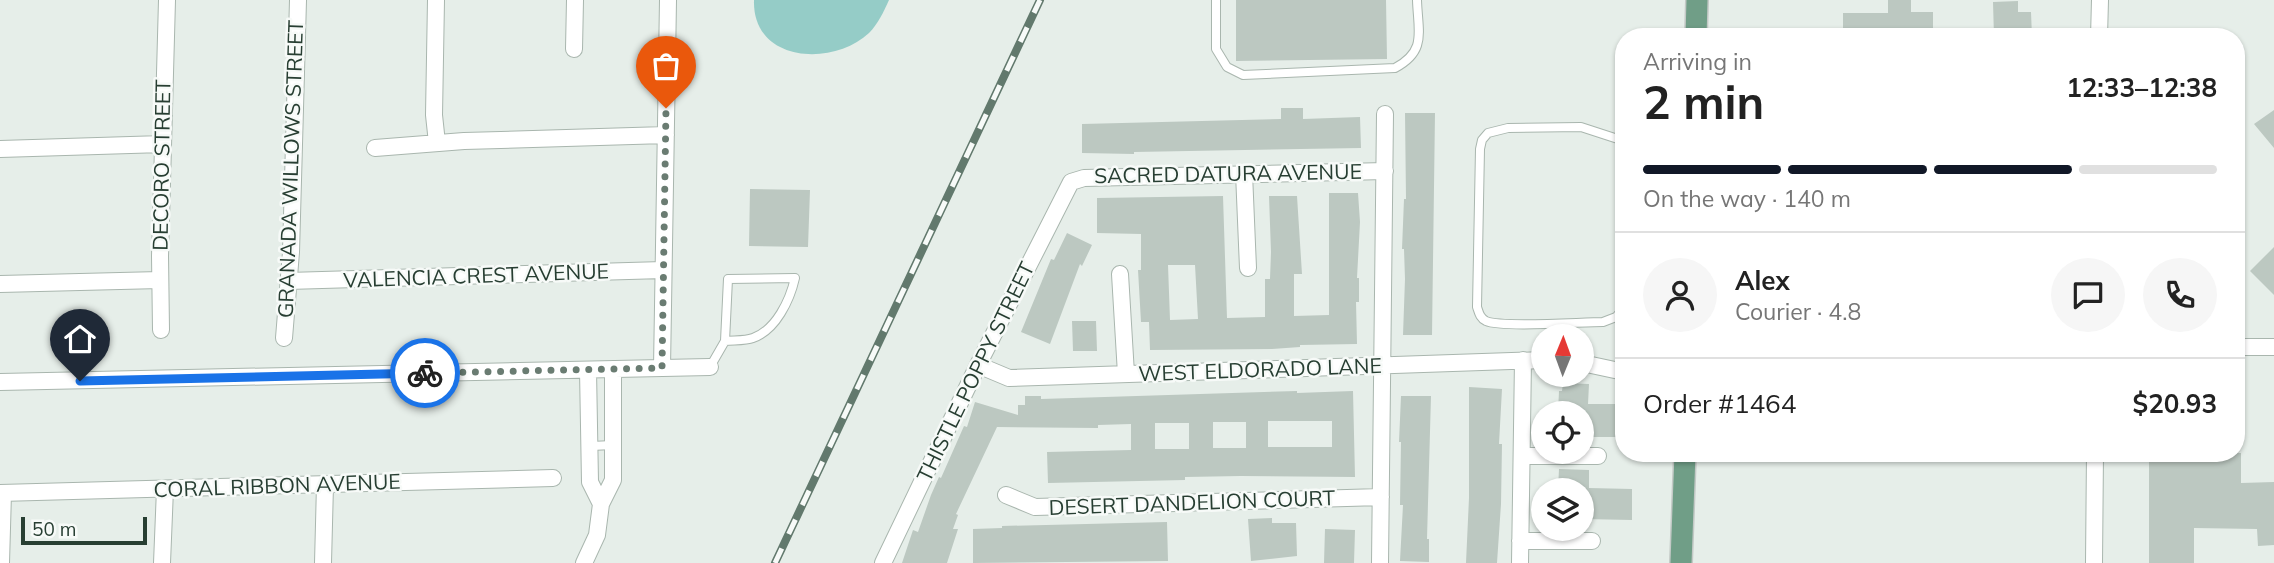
<!DOCTYPE html>
<meta charset="utf-8">
<style>
:root{--surface:#fff;--page:#f6f6f6;--text:#222;--muted:#767676;--line:#e0e0e0;--accent:#111827}
body{margin:0;font-family:Mulish,sans-serif;background:var(--page);color:var(--text);height:100vh;display:flex;flex-direction:column;font-size:26px;white-space:nowrap}
*{box-sizing:border-box;margin:0}
p{font-size:23px;color:var(--muted)}
.icon{flex:none;width:38px;height:38px;fill:none;stroke:currentColor;stroke-width:2;stroke-linecap:round;stroke-linejoin:round}
.map{position:relative;flex:1;overflow:hidden}
.details{position:absolute;left:1615px;top:28px;width:630px;height:434px;display:flex;flex-direction:column;background:var(--surface);border-radius:28px;box-shadow:0 2px 5px #0004}
.details>*{flex:none}
.needle{width:46px;rotate:1deg}
.tools{position:absolute;left:1531px;top:324px;display:grid;gap:14px}
.tools a{display:grid;place-items:center;width:63px;height:63px;border-radius:50%;background:var(--surface);box-shadow:0 2px 5px #0004;font-size:35px}
.scale{position:absolute;left:21px;bottom:18px;width:126px;box-sizing:border-box;padding-left:7px;border:4px solid #273e32;border-top:0;font-size:19px;line-height:24px;white-space:nowrap;color:#273e32;-webkit-text-stroke:5px #f7faf8;paint-order:stroke}
.pin{position:absolute;display:grid;place-items:center;width:60px;height:60px;color:#fff;margin:-72px -30px;border-radius:50% 50% 50% 0;rotate:-45deg;box-shadow:0 0 7px #0007}
.pin .icon{rotate:45deg}
.courier{position:absolute;display:grid;place-items:center;width:70px;height:70px;margin:-35px;border:5px solid #1a73e8;border-radius:50%;background:#fff;color:#222;box-shadow:0 2px 9px #0007}
.headline em{font-style:normal;font-weight:700}
.headline div{display:flex;flex-direction:column-reverse}
.headline{display:flex;align-items:center;justify-content:space-between;height:119px;padding:0 28px}
h1{font-size:46px;font-weight:700;line-height:52px}
.bar{display:grid;grid-template-columns:repeat(4,1fr);gap:10px 7px;align-content:center;height:84px;padding:0 28px}
.bar i{height:9px;border-radius:5px;background:var(--line)}
.bar .current{background:var(--accent)}
.bar p{grid-column:span 4}
.line{display:flex;align-items:center;gap:18px;padding:0 28px;border-top:2px solid var(--line)}
.line div{flex:1}
.round{display:grid;place-items:center;flex:none;width:74px;height:74px;border-radius:37px;background:var(--page)}
.map>svg:first-child{display:block}
</style>
<div class="map">
<svg width="2274" height="563" viewBox="0 0 2274 563">
<rect width="100%" height="100%" fill="#e6eee9"/>
<path fill="#95ccc7" d="M754 0H889C884 11 878 24 869 33 833 67 752 63 754 0Z"/>
<path fill="#bcc8c1" fill-rule="evenodd" d="M1236 0H1386L1387 59 1236 61Z
M1888 0H1911V12H1933V37H1843V13H1888Z
M2018 1V12H2031L2032 37H1994L1993 2Z
M1281 108H1303V119L1360 117 1361 148 1134 152V154L1082 153V124L1281 119Z
M2274 110V148L2254 124Z
M1405 113H1435L1432 335H1403L1405 279 1404 249H1402L1404 199H1406Z
M750 189 810 190 808 247 749 246Z
M1329 193H1358L1360 222 1357 278H1359V302H1356L1357 344 1300 345V347L1272 349 1150 350 1149 322H1141L1138 270H1141V234L1097 233V198L1223 196 1227 318 1265 317V279H1270L1271 252 1269 196H1297L1302 274H1294V316L1329 315ZM1168 265H1195L1198 319 1170 320Z
M1067 233 1092 245 1082 266 1080 264 1050 344 1021 332 1051 259 1054 260Z
M2274 247V295L2250 271Z
M1072 321H1096L1097 351H1073Z
M1563 383 1589 384 1588 404H1624V437H1582V413H1558L1559 391H1562Z
M1469 387 1502 389 1499 444H1502L1501 504 1497 563H1466L1469 498Z
M1297 391V393L1353 391 1355 477 1241 476 1185 477V480L1048 483 1047 452 1131 450V424L1098 425V428L997 427 956 514 958 515 953 529H958L947 563H902L913 530 918 532 931 495 939 477 941 478 964 426 967 427 975 402 1018 415V405H1025V396H1041V399ZM1268 421H1332V447H1268ZM1213 422H1246V448H1213ZM1155 423H1189V449H1155Z
M1401 396H1431L1427 539H1429V562L1400 561 1403 505H1400L1401 442H1399Z
M2149 453H2241V483L2274 482V545L2258 546 2257 529 2194 528V563H2149Z
M1559 469 1589 470V488L1632 489V520L1582 519V490H1558Z
M1272 518V523H1296L1297 556 1251 561 1248 519Z
M1167 522 1168 561 973 563V529L1002 528V526Z
M1325 529 1355 530 1354 563H1324Z"/>
<g fill="none" stroke-linecap="round" stroke-linejoin="round">
<g stroke="#a9b6ae" stroke-width="10">
<path id="service" d="M1216 0V49L1227 67 1243 75 1395 68C1427 51 1418 32 1417 0
M1624 141 1581 127 1508 128 1488 133 1482 140 1480 149 1477 307C1479 313 1480 318 1486 321 1502 328 1581 322 1603 322L1616 317 1624 308
M710 367 725 341 728 279 795 278C790 300 776 330 753 338 745 341 734 340 725 341
M591 446 613 445"/>
</g>
<g stroke="#a9b6ae" stroke-width="18">
<path id="minor" d="M436 0 434 115 437 143
M2099 37 2100 0
M574 49 575 0
M375 148 464 141 666 135
M0 149 163 144
M1244 173 1248 268
M1120 274 1126 374
M288 281 663 270
M0 284 160 280
M161 330 160 256 167 0
M284 338 291 252 298 0
M2236 347H2274
M1582 363 1624 372
M978 365 1009 378 1544 360
M662 368 668 0
M588 370 590 482 601 504
M0 382 710 367
M1522 456H1598
M0 493 553 478
M1006 495 1035 507 1381 497
M1520 541H1592
M1 563 3 493
M162 563 165 489
M323 563 325 485
M584 563 597 535 601 504 613 480V369
M883 563 978 365 1071 182 1084 178 1385 171
M1380 563 1385 114
M1520 563 1523 360
M2094 563 2095 453"/>
</g>
<g stroke="#c3c9c6" stroke-width="24">
<path id="primary" d="M1696 37 1697 0
M1681 563 1685 453"/>
</g>
<use href="#service" stroke="#fff" stroke-width="8"/>
<use href="#minor" stroke="#fff" stroke-width="16"/>
<use href="#primary" stroke="#709e87" stroke-width="21"/>
<g stroke="#62796d" stroke-width="8">
<path id="rail" d="M775 563 1040 0"/>
</g>
<use href="#rail" stroke="#f7faf8" stroke-width="5" stroke-dasharray="16" stroke-linecap="butt"/>
</g>
<g fill="none" stroke-linecap="round" stroke-linejoin="round">
<path stroke="#6a7c72" stroke-width="7" stroke-dasharray="0 12.6" d="M425 373 662 368 666 108"/>
<path stroke="#1a73e8" stroke-width="9" d="M80 381 425 373"/>
</g>
<g text-anchor="middle" stroke-width="5" stroke-linejoin="round" paint-order="stroke">
<g font-size="21" fill="#273e32" stroke="#f7faf8">
<text transform="translate(162 165) rotate(-89)" y="7">DECORO STREET</text>
<text transform="translate(291 169) rotate(-88)" y="7">GRANADA WILLOWS STREET</text>
<text transform="translate(1228 174) rotate(-1)" y="7">SACRED DATURA AVENUE</text>
<text transform="translate(476 276) rotate(-2)" y="7">VALENCIA CREST AVENUE</text>
<text transform="translate(1260 370) rotate(-2)" y="7">WEST ELDORADO LANE</text>
<text transform="translate(976 372) rotate(-64)" y="7">THISTLE POPPY STREET</text>
<text transform="translate(277 486) rotate(-2)" y="7">CORAL RIBBON AVENUE</text>
<text transform="translate(1192 503) rotate(-2)" y="7">DESERT DANDELION COURT</text>
</g>
</g>
</svg>
<div class="tools">
<a><svg class="needle" viewBox="-14 -14 28 28"><path d="M0-13l5 13h-10z" fill="#e53935"/><path d="M0 13l5-13h-10z" fill="#767676"/></svg></a>
<a><svg class="icon" aria-label="locate" viewBox="0 0 24 24"><circle cx="12" cy="12" r="6"/><path d="M12 2v4M12 18v4M2 12h4M18 12h4"/></svg></a>
<a><svg class="icon" aria-label="layers" viewBox="0 0 24 24"><path d="M12 4l9 5-9 5-9-5zM3 14l9 5 9-5"/></svg></a>
</div>
<div class="scale">50 m</div>
<div class="pin" style="left:666px;top:108px;background:#ea580c"><svg class="icon" aria-label="bag" viewBox="0 0 24 24"><path d="M5 8h14l-1 12H6zM9 8a3 3 0 0 1 6 0"/></svg></div>
<div class="pin" style="left:80px;top:381px;background:#1f2937"><svg class="icon" aria-label="home" viewBox="0 0 24 24"><path d="M3 11l9-7 9 7M6 9v11h12V9"/></svg></div>
<div class="courier" style="left:425px;top:373px"><svg class="icon" aria-label="bike" viewBox="0 0 24 24"><circle cx="6" cy="16" r="4"/><circle cx="18" cy="16" r="4"/><path d="M6 16l4-8h5l3 8M10 8l3 8H6M13 5h3"/></svg></div>
<section class="details">
<div class="headline"><div><h1>2 min</h1><p>Arriving in</p></div><em>12:33–12:38</em></div>
<div class="bar"><i class="current"></i><i class="current"></i><i class="current"></i><i></i><p>On the way · 140 m</p></div>
<div class="line" style="height:126px"><a class="round"><svg class="icon" aria-label="person" viewBox="0 0 24 24"><circle cx="12" cy="8" r="4"/><path d="M4 21q1-7 8-7t8 7"/></svg></a><div><b>Alex</b><p>Courier · 4.8</p></div><a class="round"><svg class="icon" aria-label="chat" viewBox="0 0 24 24"><path d="M4 5h16v11H9l-5 4z"/></svg></a><a class="round"><svg class="icon" aria-label="phone" viewBox="0 0 24 24"><path d="M5 4h4l2 5-3 2q2 4 5 5l2-3 5 2v4C11 20 4 13 5 4z"/></svg></a></div>
<div class="line" style="height:91px"><div>Order #1464</div><b>$20.93</b></div>
</section>
</div>
